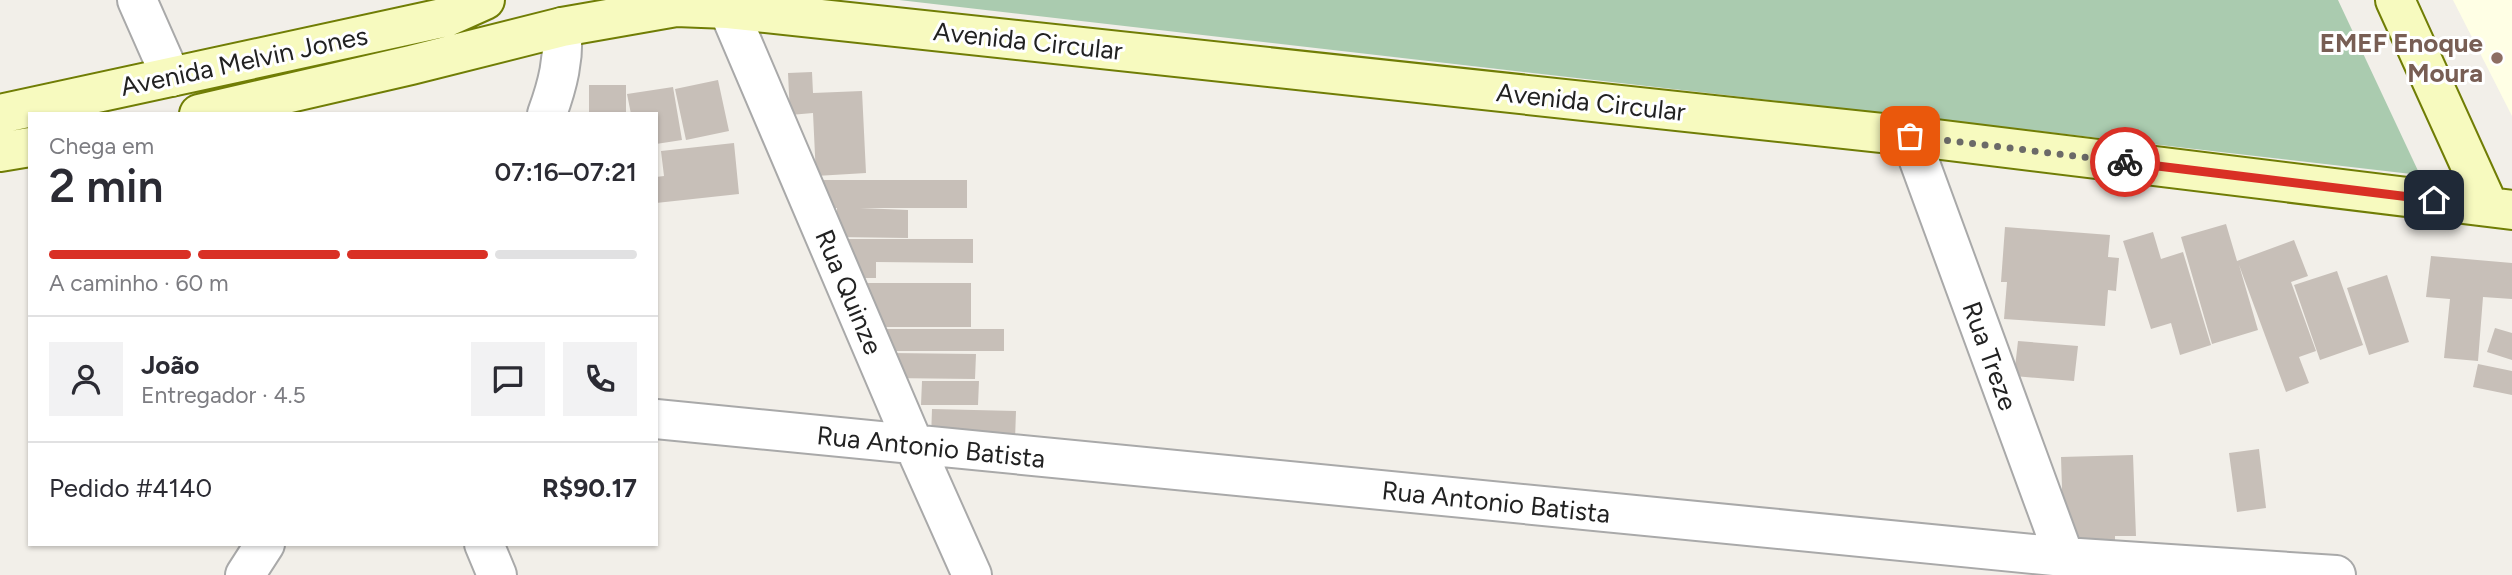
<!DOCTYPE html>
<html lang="pt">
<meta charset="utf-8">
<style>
:root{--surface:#fff;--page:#f2f2f3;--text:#2b2b33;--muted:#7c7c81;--line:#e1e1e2;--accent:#d93025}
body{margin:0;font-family:Figtree,sans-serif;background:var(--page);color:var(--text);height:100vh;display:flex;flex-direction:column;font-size:26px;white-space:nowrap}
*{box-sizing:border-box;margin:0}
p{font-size:23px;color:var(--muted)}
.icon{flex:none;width:38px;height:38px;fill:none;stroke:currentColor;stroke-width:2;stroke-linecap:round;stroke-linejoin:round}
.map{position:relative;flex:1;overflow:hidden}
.sheet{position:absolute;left:28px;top:112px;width:630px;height:434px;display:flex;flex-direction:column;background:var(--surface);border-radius:0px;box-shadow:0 2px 5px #0004}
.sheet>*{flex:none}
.pin{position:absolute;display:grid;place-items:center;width:60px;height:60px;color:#fff;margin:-30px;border-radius:14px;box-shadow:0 4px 10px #0006}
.courier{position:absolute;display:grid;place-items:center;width:70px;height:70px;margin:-35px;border:5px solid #d93025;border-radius:50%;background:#fff;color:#222;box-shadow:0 2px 9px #0007}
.head em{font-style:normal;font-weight:600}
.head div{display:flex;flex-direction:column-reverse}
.head{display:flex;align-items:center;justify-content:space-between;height:119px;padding:0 21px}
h1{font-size:46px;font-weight:600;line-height:52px}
.bar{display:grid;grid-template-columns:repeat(4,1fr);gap:10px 7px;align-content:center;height:84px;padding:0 21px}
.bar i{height:9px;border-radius:5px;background:var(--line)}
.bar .on{background:var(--accent)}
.bar p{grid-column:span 4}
.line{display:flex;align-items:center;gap:18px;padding:0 21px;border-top:2px solid var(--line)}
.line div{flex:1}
.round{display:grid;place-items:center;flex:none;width:74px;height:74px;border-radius:0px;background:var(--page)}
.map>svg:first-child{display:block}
</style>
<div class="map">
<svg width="2512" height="575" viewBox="0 0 2512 575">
<rect width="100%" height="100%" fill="#f2efe9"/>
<path fill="#ffffe5" d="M2453 0H2512V116Z"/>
<path fill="#aacbaf" d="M899 0H2338L2420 175Z"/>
<path fill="#c7bfb8" d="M812 72 813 93 862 91 866 173 816 176 813 113 790 115 788 73Z
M718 80 729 131 686 140 675 89Z
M589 85H626V114H589Z
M673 87 682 140 656 144V114H631L627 94Z
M734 143 739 194 656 203V177L664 176 661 151Z
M816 180H967V208H860L908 210V238L837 237V208H816Z
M2226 224 2237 261 2294 240 2308 276 2291 282 2316 351 2299 357 2309 383 2286 392 2239 265 2258 330 2212 344 2181 237Z
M2005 227 2110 235 2108 257 2119 258 2116 291 2108 290 2105 326 2004 319 2007 282H2001Z
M2153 232 2161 259 2183 252 2211 345 2180 355 2171 323 2151 329 2123 241Z
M849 239H973V263L876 262V278H849Z
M2431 256 2512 263V299L2483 297 2478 361 2444 358 2450 299 2426 297Z
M2337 271 2363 345 2320 360 2294 285Z
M2387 275 2409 342 2369 355 2347 288Z
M856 283H971V327H871Z
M2495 328 2512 333V360L2487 352Z
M876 329H1004V351H876Z
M2018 341 2078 346 2074 381 2014 376Z
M890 353 976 354 975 379 889 378Z
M2478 364 2512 371V395L2473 387Z
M922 381H979L978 405H921Z
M932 409 1016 411 1015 440 931 438Z
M2259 449 2266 508 2237 512 2229 453Z
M2133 455 2136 536H2115V549L2064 551 2061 457Z"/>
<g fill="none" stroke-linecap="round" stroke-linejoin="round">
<g stroke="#a9a9a9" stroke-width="42">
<path id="street" d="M137 0 171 77
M728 9 914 445 972 575
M547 114C558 84 564 59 562 27
M1910 136 2071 575
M656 419 2064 557 2336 575
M484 544 497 575
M245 575 265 544"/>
</g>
<g stroke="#707d05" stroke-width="42">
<path id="secondary" d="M2395 0 2489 207
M0 114 447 17 485 0
M199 114 411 65 562 27 676 7 728 9 1910 136 2512 210
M0 152 30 147"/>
</g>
<use href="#street" stroke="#fff" stroke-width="38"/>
<use href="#secondary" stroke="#f7fabf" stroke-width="38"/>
</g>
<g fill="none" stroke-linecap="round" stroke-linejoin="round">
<path stroke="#6b6a68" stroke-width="7" stroke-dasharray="0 12.6" d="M1910 136 2125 162"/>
<path stroke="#d93025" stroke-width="9" d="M2125 162 2434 200"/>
</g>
<circle fill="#8d6e63" stroke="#fff" stroke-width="2.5" cx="2497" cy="58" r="7"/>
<g text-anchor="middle" stroke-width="6" stroke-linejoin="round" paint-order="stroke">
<g font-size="26" fill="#222" stroke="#fff">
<text transform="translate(1028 41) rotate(6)" y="9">Avenida Circular</text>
<text transform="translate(244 61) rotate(-12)" y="9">Avenida Melvin Jones</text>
<text transform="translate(1591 102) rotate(6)" y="9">Avenida Circular</text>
<text transform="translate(849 292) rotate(67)" y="9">Rua Quinze</text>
<text transform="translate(1990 356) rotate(70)" y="9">Rua Treze</text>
<text transform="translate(931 447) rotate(6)" y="9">Rua Antonio Batista</text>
<text transform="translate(1496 502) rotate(6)" y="9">Rua Antonio Batista</text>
</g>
<g font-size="26" font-weight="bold" fill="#785e54" stroke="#fff" text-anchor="end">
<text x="2483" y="52">EMEF Enoque<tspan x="2483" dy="30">Moura</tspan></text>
</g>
</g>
</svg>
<div class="pin" style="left:1910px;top:136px;background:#ea580c"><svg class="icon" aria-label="bag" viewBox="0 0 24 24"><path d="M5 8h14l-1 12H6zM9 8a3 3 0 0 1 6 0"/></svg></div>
<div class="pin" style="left:2434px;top:200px;background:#1f2937"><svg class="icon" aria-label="home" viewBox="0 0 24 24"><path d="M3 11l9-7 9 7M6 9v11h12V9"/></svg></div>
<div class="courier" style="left:2125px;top:162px"><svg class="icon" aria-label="bike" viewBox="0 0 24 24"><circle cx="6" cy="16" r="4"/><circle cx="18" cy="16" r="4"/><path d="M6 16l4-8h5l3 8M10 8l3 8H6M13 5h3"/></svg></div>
<section class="sheet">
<div class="head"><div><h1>2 min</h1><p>Chega em</p></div><em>07:16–07:21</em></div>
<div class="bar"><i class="on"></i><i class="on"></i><i class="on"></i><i></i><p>A caminho · 60 m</p></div>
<div class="line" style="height:126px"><a class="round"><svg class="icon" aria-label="person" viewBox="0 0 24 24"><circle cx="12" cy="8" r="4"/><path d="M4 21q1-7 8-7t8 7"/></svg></a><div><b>João</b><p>Entregador · 4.5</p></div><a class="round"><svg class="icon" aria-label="chat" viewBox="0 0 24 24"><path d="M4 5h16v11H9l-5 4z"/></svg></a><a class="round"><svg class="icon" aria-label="phone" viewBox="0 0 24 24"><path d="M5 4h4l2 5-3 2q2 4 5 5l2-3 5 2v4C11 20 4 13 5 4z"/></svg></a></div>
<div class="line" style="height:91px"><div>Pedido #4140</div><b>R$90.17</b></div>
</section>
</div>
